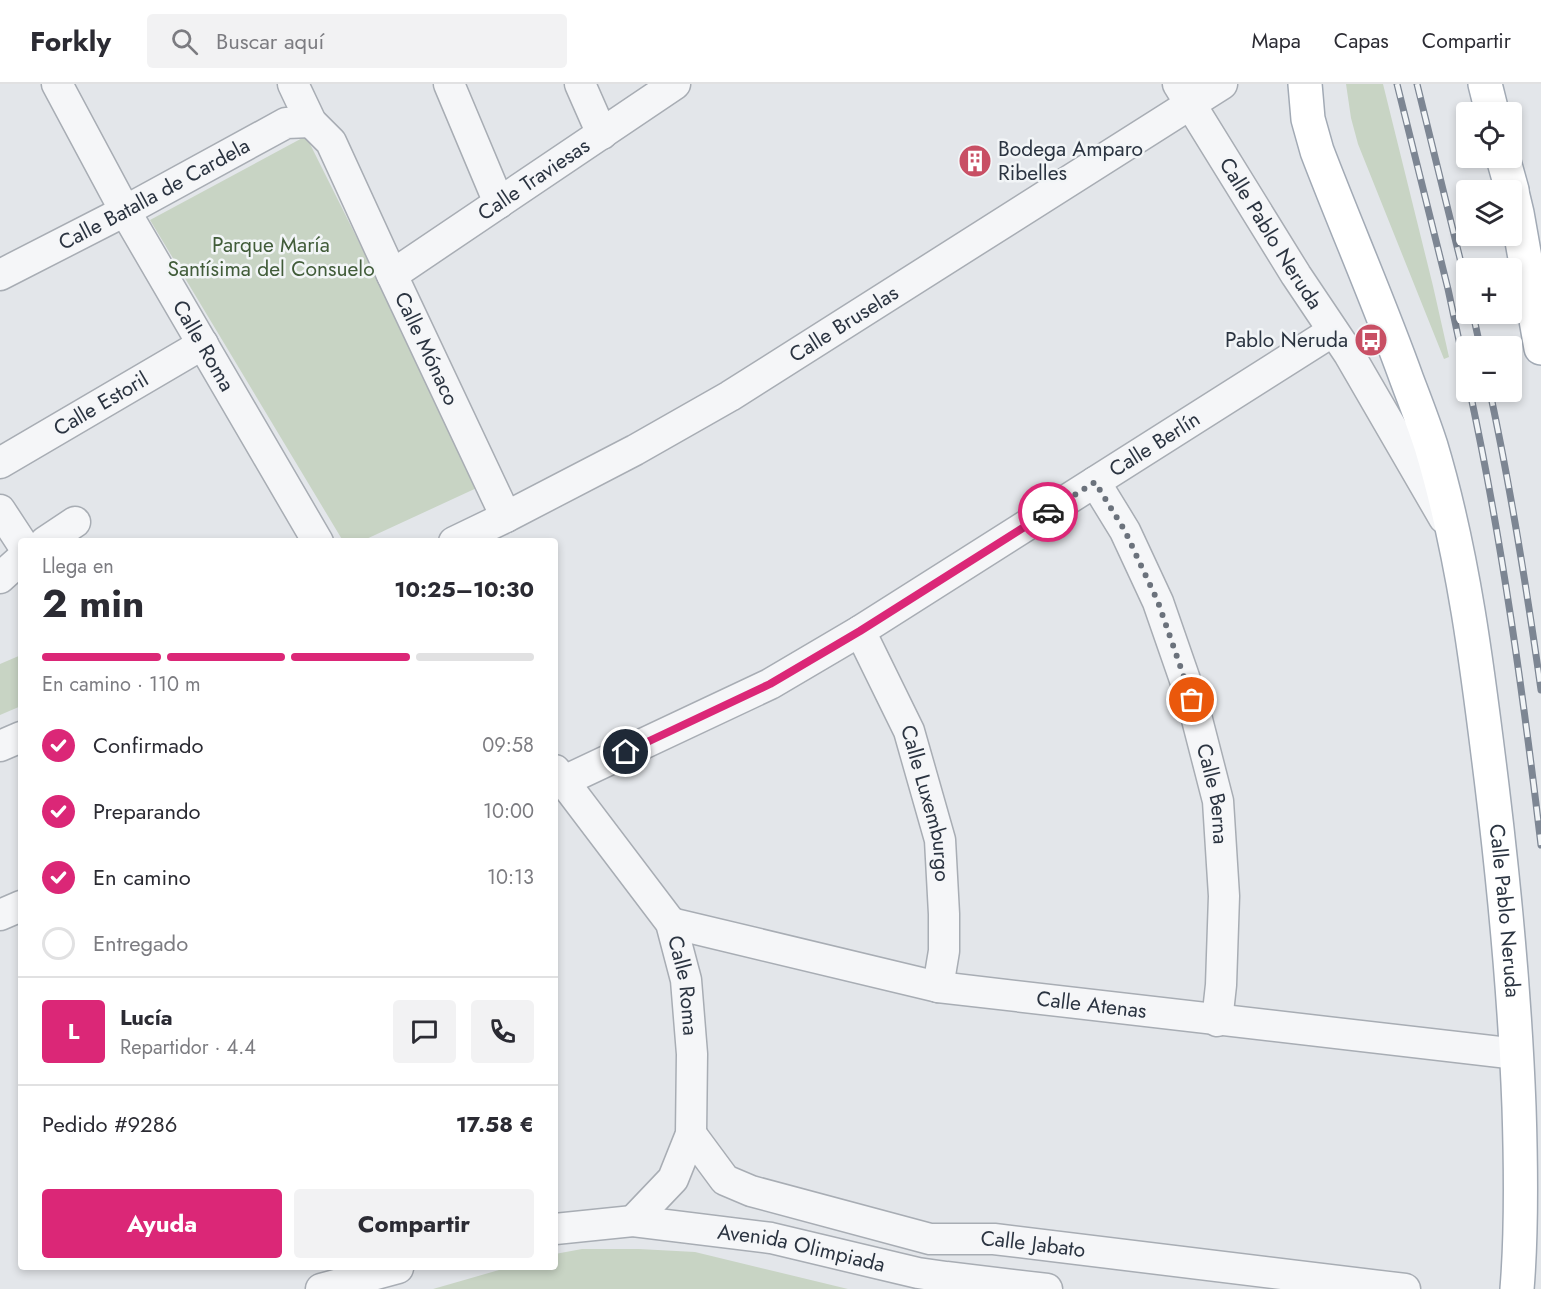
<!DOCTYPE html>
<html lang="es">
<meta charset="utf-8">
<style>
:root{--surface:#fff;--page:#f2f2f3;--text:#2b2b33;--muted:#7c7c81;--line:#e1e1e2;--accent:#db2777}
body{margin:0;font-family:Jost,sans-serif;background:var(--page);color:var(--text);height:100vh;display:flex;flex-direction:column;font-size:22px;white-space:nowrap}
*{box-sizing:border-box;margin:0}
p{font-size:20px;color:var(--muted)}
.icon{flex:none;width:33px;height:33px;fill:none;stroke:currentColor;stroke-width:2;stroke-linecap:round;stroke-linejoin:round}
.map{position:relative;flex:1;overflow:hidden}
.side{position:absolute;left:18px;top:454px;width:540px;height:732px;display:flex;flex-direction:column;background:var(--surface);border-radius:6px;box-shadow:0 3px 9px #0003}
.side>*{flex:none}
.fabs{position:absolute;left:1456px;top:18px;display:grid;gap:12px}
.fabs a{display:grid;place-items:center;width:66px;height:66px;border-radius:6px;background:var(--surface);box-shadow:0 3px 9px #0003;font-size:30px}
.pin{position:absolute;display:grid;place-items:center;width:51px;height:51px;color:#fff;margin:-26px;border:3px solid #fff;border-radius:50%;box-shadow:0 2px 6px #0007}
.courier{position:absolute;display:grid;place-items:center;width:60px;height:60px;margin:-30px;border:4px solid #db2777;border-radius:50%;background:#fff;color:#222;box-shadow:0 2px 8px #0007}
.headline em{font-style:normal;font-weight:700}
.headline div{display:flex;flex-direction:column-reverse}
.headline{display:flex;align-items:center;justify-content:space-between;height:102px;padding:0 24px}
h1{font-size:39px;font-weight:700;line-height:45px}
.bar{display:grid;grid-template-columns:repeat(4,1fr);gap:9px 6px;align-content:center;height:72px;padding:0 24px}
.bar i{height:8px;border-radius:4px;background:var(--line)}
.bar .on{background:var(--accent)}
.bar p{grid-column:span 4}
.line{display:flex;align-items:center;gap:15px;padding:0 24px;border-top:2px solid var(--line)}
.line div{flex:1}
.round{display:grid;place-items:center;flex:none;width:63px;height:63px;border-radius:6px;background:var(--page)}
ol{padding:0 24px;list-style:none}
li{display:flex;align-items:center;gap:18px;height:66px}
li p{margin-inline-start:auto}
li .icon{padding:6px;border-radius:50%;background:var(--accent);color:#fff;stroke-width:4}
li:last-child{color:var(--muted)}
li i{width:33px;height:33px;border:3px solid var(--line);border-radius:50%}
.action{display:flex;gap:12px;margin-top:auto;padding:12px 24px}
.action a{flex:1;height:69px;border-radius:6px;background:var(--accent);color:#fff;font-size:24px;font-weight:700;line-height:69px;text-align:center}
.action a+a{background:var(--page);color:var(--text)}
header{display:flex;align-items:center;gap:36px;box-sizing:border-box;height:84px;padding:0 30px;background:var(--surface);border-bottom:2px solid var(--line)}
header strong{font-size:28px}
nav{display:flex;gap:33px;margin-inline-start:auto;font-size:21px}
.search{width:420px;height:54px;background:var(--page);display:flex;align-items:center;gap:15px;box-sizing:border-box;padding:0 21px;border-radius:6px;color:var(--muted);font-size:22px}
.map>svg:first-child{display:block}
</style>
<header>
<strong>Forkly</strong>
<div class="search"><svg class="icon" aria-label="search" viewBox="0 0 24 24"><circle cx="10" cy="10" r="6"/><path d="M15 15l6 6"/></svg>Buscar aquí</div>
<nav><a>Mapa</a><a>Capas</a><a>Compartir</a></nav>
</header>
<div class="map">
<svg width="1541" height="1205" viewBox="0 0 1541 1205">
<rect width="100%" height="100%" fill="#e3e6ea"/>
<path fill="#c8d4c4" d="M1346 0H1383L1433 202 1449 273 1444 275 1358 60 1351 34Z
M306 52 481 402 362 457H343L150 136Z
M21 571V622L0 631V580Z
M582 1165H639L695 1168 848 1205H433L506 1184H555V1170Z"/>
<g fill="none" stroke-linecap="round" stroke-linejoin="round">
<g stroke="#a8adb4" stroke-width="33">
<g id="minor">
<path id="s1" d="M57 0 125 127 318 458"/>
<path id="s2" d="M293 0 311 38 331 58 392 191 506 433"/>
<path d="M449 0 499 119"/>
<path d="M580 0 602 50"/>
<path id="s3" d="M1178 0 1296 191 1349 270 1444 434"/>
<path id="s4" d="M0 191 125 127 286 39 311 38"/>
<path id="s5" d="M392 191 675 0"/>
<path id="s6" d="M0 379 203 260"/>
<path id="s7" d="M1095 398 1125 447 1158 518 1192 616 1218 717 1224 812 1221 901 1217 937"/>
<path d="M0 426 21 458"/>
<path d="M45 458 75 438"/>
<path id="s8" d="M454 458 506 433 635 366 730 312 1222 0"/>
<path d="M0 494 21 475"/>
<path id="s9" d="M860 547 909 647 940 756 944 830V867L938 903"/>
<path d="M0 662 21 653"/>
<path id="s10" d="M555 686 671 839 686 896 692 970 691 1050 673 1095 633 1137"/>
<path id="s11" d="M564 697 770 600 860 547 1333 247"/>
<path d="M0 831 21 822"/>
<path id="s12" d="M671 839 938 903 1517 970"/>
<path id="s13" d="M691 1050 725 1096 751 1107 930 1155H994L1405 1205"/>
<path id="s14" d="M555 1145 633 1137 771 1154 918 1189 946 1193 1047 1205"/>
<path d="M321 1205 398 1184"/>
</g>
</g>
<g stroke="#a2aab5" stroke-width="36">
<g id="major">
<path id="s15" d="M1305 0 1308 35 1317 67C1346 143 1379 218 1407 296 1415 317 1424 340 1431 362 1464 472 1478 588 1492 702 1505 809 1515 916 1519 1023 1521 1084 1522 1145 1517 1205"/>
<path d="M1485 0 1492 28"/>
<path d="M1503 74 1512 106"/>
<path d="M1512 108 1517 129 1541 264"/>
</g>
</g>
<use href="#minor" stroke="#f5f6f8" stroke-width="30"/>
<use href="#major" stroke="#fff" stroke-width="33"/>
<g stroke="#7d8693" stroke-width="7">
<path id="rail" d="M1397 0 1448 205 1467 294
M1417 0 1467 203
M1473 230 1480 262
M1470 308C1502 457 1523 609 1541 761
M1490 308C1511 406 1527 506 1541 606"/>
</g>
<use href="#rail" stroke="#f2f5f7" stroke-width="4.5" stroke-dasharray="14" stroke-linecap="butt"/>
</g>
<g fill="none" stroke-linecap="round" stroke-linejoin="round">
<path stroke="#6b727c" stroke-width="6" stroke-dasharray="0 10.8" d="M1048 428 1095 398 1125 447 1158 518 1192 616"/>
<path stroke="#db2777" stroke-width="8" d="M626 668 770 600 860 547 1048 428"/>
</g>
<defs>
<g id="building-disc" transform="scale(1.725)"><circle r="9.5" fill="#c84f64" stroke="#f2f5f7"/><path d="M-4-6H4V6H1V3H-1V6H-4ZM-2.5-4.3h1.7v1.8h-1.7ZM.8-4.3h1.7v1.8H.8ZM-2.5-1h1.7V.8h-1.7ZM.8-1h1.7V.8H.8Z" fill="#fff"/></g>
<g id="bus-disc" transform="scale(1.725)"><circle r="9.5" fill="#c84f64" stroke="#f2f5f7"/><path d="M-5-6H5V4H4V6H2V4H-2V6H-4V4H-5ZM-3.5-4V0h7V-4ZM-3.5 1.2v1.5H-2V1.2ZM2 1.2v1.5H3.5V1.2Z" fill="#fff"/></g>
</defs>
<g fill-rule="evenodd">
<use href="#building-disc" x="975" y="77"/>
<use href="#bus-disc" x="1371" y="256"/>
</g>
<g text-anchor="middle" stroke-width="5" stroke-linejoin="round" paint-order="stroke">
<g font-size="21" fill="#2b3441" stroke="#f2f5f7" text-anchor="start">
<text x="998" y="72">Bodega Amparo<tspan x="998" dy="24">Ribelles</tspan></text>
<text x="1348" y="263" text-anchor="end">Pablo Neruda</text>
</g>
<g font-size="21" fill="#2b3441" stroke="#f2f5f7">
<text dy="7" stroke="none"><textPath href="#s5" startOffset="171">Calle Traviesas</textPath></text>
<text dy="7" stroke="none"><textPath href="#s4" startOffset="174">Calle Batalla de Cardela</textPath></text>
<text dy="7" stroke="none"><textPath href="#s3" startOffset="176">Calle Pablo Neruda</textPath></text>
<text dy="7" stroke="none"><textPath href="#s8" startOffset="447">Calle Bruselas</textPath></text>
<text dy="7" stroke="none"><textPath href="#s1" startOffset="300">Calle Roma</textPath></text>
<text dy="7" stroke="none"><textPath href="#s2" startOffset="298">Calle Mónaco</textPath></text>
<text dy="7" stroke="none"><textPath href="#s6" startOffset="117">Calle Estoril</textPath></text>
<text dy="7" stroke="none"><textPath href="#s11" startOffset="681">Calle Berlín</textPath></text>
<text dy="7" stroke="none"><textPath href="#s7" startOffset="336">Calle Berna</textPath></text>
<text dy="7" stroke="none"><textPath href="#s9" startOffset="186">Calle Luxemburgo</textPath></text>
<text dy="7" stroke="none"><textPath href="#s15" startOffset="856">Calle Pablo Neruda</textPath></text>
<text dy="7" stroke="none"><textPath href="#s10" startOffset="256">Calle Roma</textPath></text>
<text dy="7" stroke="none"><textPath href="#s12" startOffset="429">Calle Atenas</textPath></text>
<text dy="7" stroke="none"><textPath href="#s13" startOffset="374">Calle Jabato</textPath></text>
<text dy="7" stroke="none"><textPath href="#s14" startOffset="249">Avenida Olimpiada</textPath></text>
</g>
<g font-size="21" fill="#415c39" stroke="#f2f5f7">
<text x="271" y="168">Parque María<tspan x="271" dy="24">Santísima del Consuelo</tspan></text>
</g>
</g>
</svg>
<div class="fabs">
<a><svg class="icon" aria-label="locate" viewBox="0 0 24 24"><circle cx="12" cy="12" r="6"/><path d="M12 2v4M12 18v4M2 12h4M18 12h4"/></svg></a>
<a><svg class="icon" aria-label="layers" viewBox="0 0 24 24"><path d="M12 4l9 5-9 5-9-5zM3 14l9 5 9-5"/></svg></a>
<a>+</a>
<a>−</a>
</div>
<div class="pin" style="left:1192px;top:616px;background:#ea580c"><svg class="icon" aria-label="bag" viewBox="0 0 24 24"><path d="M5 8h14l-1 12H6zM9 8a3 3 0 0 1 6 0"/></svg></div>
<div class="pin" style="left:626px;top:668px;background:#1f2937"><svg class="icon" aria-label="home" viewBox="0 0 24 24"><path d="M3 11l9-7 9 7M6 9v11h12V9"/></svg></div>
<div class="courier" style="left:1048px;top:428px"><svg class="icon" aria-label="car" viewBox="0 0 24 24"><path d="M5 17H2v-5l4-1 3-4h7l3 4 3 1v5h-3M9 17h6M6 11h13"/><circle cx="7" cy="17" r="2"/><circle cx="17" cy="17" r="2"/></svg></div>
<section class="side">
<div class="headline"><div><h1>2 min</h1><p>Llega en</p></div><em>10:25–10:30</em></div>
<div class="bar"><i class="on"></i><i class="on"></i><i class="on"></i><i></i><p>En camino · 110 m</p></div>
<ol>
<li><svg class="icon" aria-label="check" viewBox="0 0 24 24"><path d="M5 12l5 5 9-10"/></svg>Confirmado<p>09:58</p></li>
<li><svg class="icon" aria-label="check" viewBox="0 0 24 24"><path d="M5 12l5 5 9-10"/></svg>Preparando<p>10:00</p></li>
<li><svg class="icon" aria-label="check" viewBox="0 0 24 24"><path d="M5 12l5 5 9-10"/></svg>En camino<p>10:13</p></li>
<li><i></i>Entregado</li>
</ol>
<div class="line" style="height:108px"><b class="round" style="background:var(--accent);color:#fff">L</b><div><b>Lucía</b><p>Repartidor · 4.4</p></div><a class="round"><svg class="icon" aria-label="chat" viewBox="0 0 24 24"><path d="M4 5h16v11H9l-5 4z"/></svg></a><a class="round"><svg class="icon" aria-label="phone" viewBox="0 0 24 24"><path d="M5 4h4l2 5-3 2q2 4 5 5l2-3 5 2v4C11 20 4 13 5 4z"/></svg></a></div>
<div class="line" style="height:78px"><div>Pedido #9286</div><b>17.58 €</b></div>
<div class="action"><a>Ayuda</a><a>Compartir</a></div>
</section>
</div>
